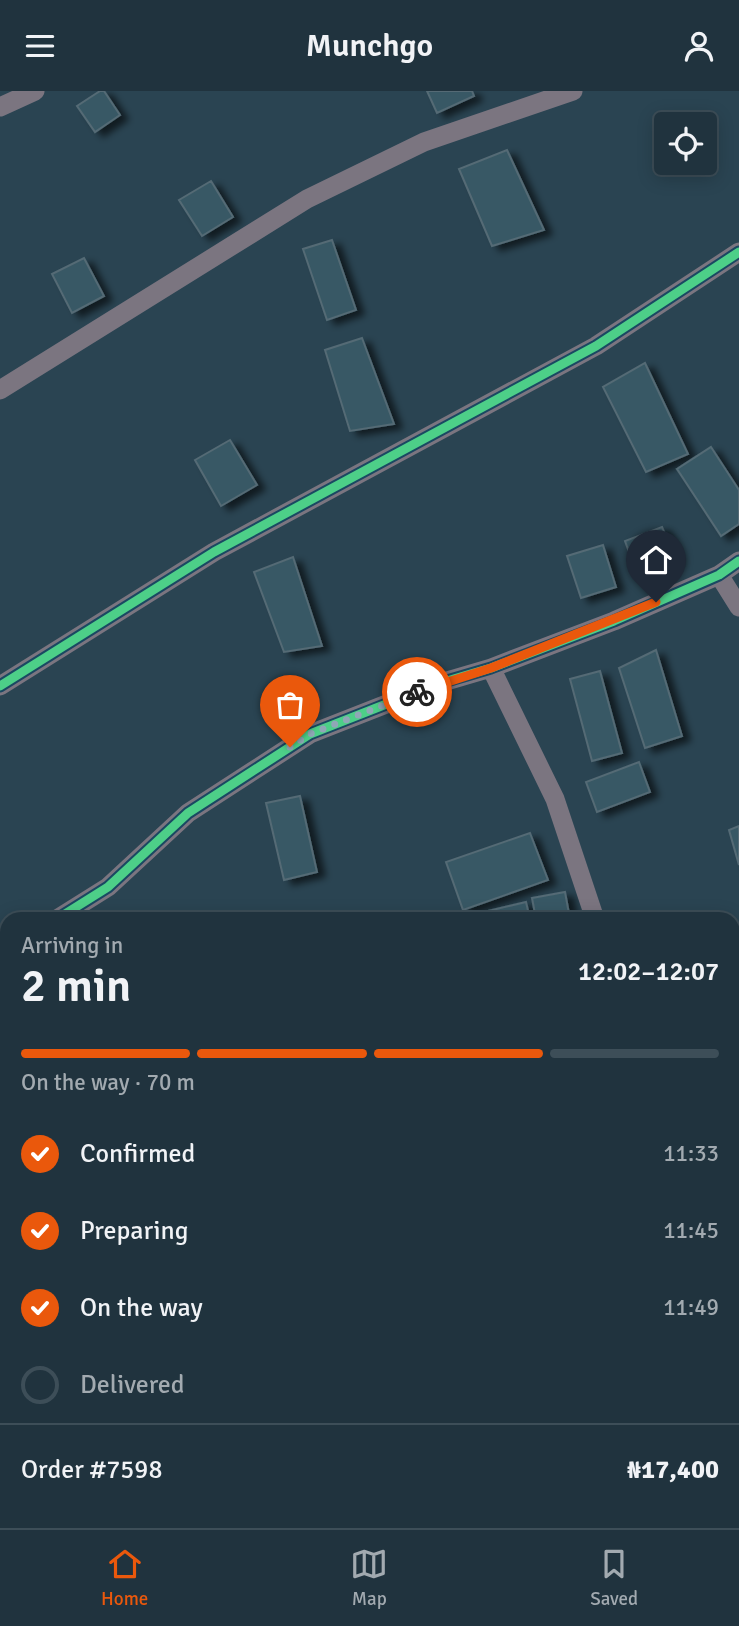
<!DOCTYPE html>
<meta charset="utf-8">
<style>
:root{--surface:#20333e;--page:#283b45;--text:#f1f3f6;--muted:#a2aab0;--line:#3d4e58;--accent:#ea580c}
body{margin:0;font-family:Signika,sans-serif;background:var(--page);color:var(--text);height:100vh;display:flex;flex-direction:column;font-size:26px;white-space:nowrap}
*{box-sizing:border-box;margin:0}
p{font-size:23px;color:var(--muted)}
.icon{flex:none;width:38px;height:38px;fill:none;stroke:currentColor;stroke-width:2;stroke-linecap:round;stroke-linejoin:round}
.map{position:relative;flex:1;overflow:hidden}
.panel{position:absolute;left:0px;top:821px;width:740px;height:618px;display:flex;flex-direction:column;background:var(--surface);border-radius:21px 21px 0 0;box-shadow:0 4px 18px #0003,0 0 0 2px var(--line)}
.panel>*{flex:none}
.tools{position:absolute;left:654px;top:21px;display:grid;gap:14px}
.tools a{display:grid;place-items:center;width:63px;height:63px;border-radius:7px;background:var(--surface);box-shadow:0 4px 18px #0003,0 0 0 2px var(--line);font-size:35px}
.pin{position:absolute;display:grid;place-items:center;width:60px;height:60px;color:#fff;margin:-72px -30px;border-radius:50% 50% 50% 0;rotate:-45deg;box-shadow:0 0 7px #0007}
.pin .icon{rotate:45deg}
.courier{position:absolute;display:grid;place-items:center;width:70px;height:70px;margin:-35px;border:5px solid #ea580c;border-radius:50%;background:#fff;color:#222;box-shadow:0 2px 9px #0007}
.overview em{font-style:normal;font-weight:600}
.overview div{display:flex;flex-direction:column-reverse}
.overview{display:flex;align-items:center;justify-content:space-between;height:119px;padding:0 21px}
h1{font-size:46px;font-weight:600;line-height:52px}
.bar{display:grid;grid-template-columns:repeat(4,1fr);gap:10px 7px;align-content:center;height:84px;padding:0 21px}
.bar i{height:9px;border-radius:5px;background:var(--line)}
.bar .on{background:var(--accent)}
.bar p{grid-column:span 4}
.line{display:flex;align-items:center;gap:18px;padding:0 21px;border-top:2px solid var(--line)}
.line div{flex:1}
ol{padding:0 21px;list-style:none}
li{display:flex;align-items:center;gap:21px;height:77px}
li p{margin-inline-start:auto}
li .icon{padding:7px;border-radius:50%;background:var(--accent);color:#fff;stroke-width:4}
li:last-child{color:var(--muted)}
li i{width:38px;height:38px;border:4px solid var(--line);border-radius:50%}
header{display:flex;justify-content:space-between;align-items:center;height:91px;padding:0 21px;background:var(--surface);font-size:32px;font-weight:600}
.dock{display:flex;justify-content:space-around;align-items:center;height:98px;border-top:2px solid var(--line);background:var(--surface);font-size:19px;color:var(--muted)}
.dock a{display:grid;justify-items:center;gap:4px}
.dock .on{color:var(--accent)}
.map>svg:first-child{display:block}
</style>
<header><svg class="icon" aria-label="menu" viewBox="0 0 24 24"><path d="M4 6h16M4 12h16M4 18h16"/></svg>Munchgo<svg class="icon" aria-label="person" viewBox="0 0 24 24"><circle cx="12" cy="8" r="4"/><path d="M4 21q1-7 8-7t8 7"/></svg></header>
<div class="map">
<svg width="739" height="1437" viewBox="0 0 739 1437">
<defs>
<filter id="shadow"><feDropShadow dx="8" dy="4.5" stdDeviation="3.5" flood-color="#0009"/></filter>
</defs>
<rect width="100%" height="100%" fill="#2a4452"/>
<path fill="#395965" stroke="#546b75" stroke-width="2" filter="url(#shadow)" d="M100 0H104L120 24 95 41 77 15Z
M427 0H472L474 5 437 22Z
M507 59 544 139 492 155 459 78Z
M211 90 233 126 202 145 179 109Z
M332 149 356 219 327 229 303 158Z
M84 167 104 205 72 222 52 183Z
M362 247 394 333 350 340 325 259Z
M645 272 688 363 646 381 603 296Z
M230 349 257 394 221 415 195 369Z
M711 356 739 399V433L721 445 677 378Z
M662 436 675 468 637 483 625 450Z
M603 454 616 496 581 507 567 465Z
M293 466 322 555 284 561 254 481Z
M656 559 682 645 645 657 619 577Z
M600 580 622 662 592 670 570 588Z
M639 671 650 701 597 721 586 691Z
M300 705 317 781 284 789 266 712Z
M739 735V774L729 739Z
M530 742 548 789 463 819 446 771Z
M565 801 570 828H536L532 807Z
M526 811 530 828H489L488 820Z
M739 1098V1120L733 1122V1099Z
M7 1147V1188L0 1172V1150Z
M7 1315V1356L2 1358 0 1352V1318Z
M7 1363V1393L0 1378V1367Z
M182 1432H221L207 1437H185Z
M533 1432H571L572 1437H534Z
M589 1432H624L625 1437H590Z
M635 1432H667L668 1434 658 1437H637Z
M680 1432H722L700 1437H681Z"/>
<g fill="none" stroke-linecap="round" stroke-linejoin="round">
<path stroke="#7b7580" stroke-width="19" d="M0 16 35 0
M0 299 307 108 424 51 573 0
M719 484 739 516
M491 577 555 708 595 828
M0 595 214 461 596 255 739 161
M57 828 108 796 188 722 310 643 440 592 491 577 614 530 719 484 739 470
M0 861 7 858
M733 985 739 983
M733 1345 739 1383
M148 1432 152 1437
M244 1437 255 1432"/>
<g stroke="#1a4862" stroke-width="13">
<path id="cycleway" d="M0 595 214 461 596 255 739 161
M57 828 108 796 188 722 310 643 440 592 491 577 614 530 719 484 739 470"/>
</g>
<use href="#cycleway" stroke="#4dcf88" stroke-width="9"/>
</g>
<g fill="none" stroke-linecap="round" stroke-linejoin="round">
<path stroke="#8fa7b6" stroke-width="7" stroke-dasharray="0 12.6" d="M290 656 310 643 417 601"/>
<path stroke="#ea580c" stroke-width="9" d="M417 601 491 577 656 511"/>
</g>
</svg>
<div class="tools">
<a><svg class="icon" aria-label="locate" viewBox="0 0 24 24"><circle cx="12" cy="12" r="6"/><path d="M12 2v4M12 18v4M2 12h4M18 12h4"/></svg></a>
</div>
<div class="pin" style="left:290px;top:656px;background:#ea580c"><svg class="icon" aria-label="bag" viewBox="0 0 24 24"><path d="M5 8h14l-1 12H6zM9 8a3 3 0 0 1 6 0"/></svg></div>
<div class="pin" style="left:656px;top:511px;background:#1f2937"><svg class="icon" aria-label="home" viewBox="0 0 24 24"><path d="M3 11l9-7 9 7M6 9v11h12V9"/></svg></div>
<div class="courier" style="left:417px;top:601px"><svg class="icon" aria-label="bike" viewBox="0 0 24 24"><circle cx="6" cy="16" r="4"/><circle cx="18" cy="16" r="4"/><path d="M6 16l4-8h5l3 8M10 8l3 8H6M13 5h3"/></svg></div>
<section class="panel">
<div class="overview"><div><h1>2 min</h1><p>Arriving in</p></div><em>12:02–12:07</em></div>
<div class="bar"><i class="on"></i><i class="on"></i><i class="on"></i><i></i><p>On the way · 70 m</p></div>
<ol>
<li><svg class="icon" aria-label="check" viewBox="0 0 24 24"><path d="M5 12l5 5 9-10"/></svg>Confirmed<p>11:33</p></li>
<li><svg class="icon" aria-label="check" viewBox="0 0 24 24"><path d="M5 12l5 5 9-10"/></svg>Preparing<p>11:45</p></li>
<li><svg class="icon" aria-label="check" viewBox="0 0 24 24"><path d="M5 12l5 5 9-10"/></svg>On the way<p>11:49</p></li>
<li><i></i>Delivered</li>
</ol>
<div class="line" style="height:91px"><div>Order #7598</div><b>₦17,400</b></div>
</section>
</div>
<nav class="dock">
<a class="on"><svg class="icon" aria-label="home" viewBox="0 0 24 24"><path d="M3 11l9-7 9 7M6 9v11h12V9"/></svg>Home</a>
<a><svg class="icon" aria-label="map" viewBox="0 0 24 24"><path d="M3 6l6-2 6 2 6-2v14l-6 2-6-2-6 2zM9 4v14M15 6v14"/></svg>Map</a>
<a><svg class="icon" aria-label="saved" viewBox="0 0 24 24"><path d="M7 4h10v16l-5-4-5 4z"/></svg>Saved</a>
</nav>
